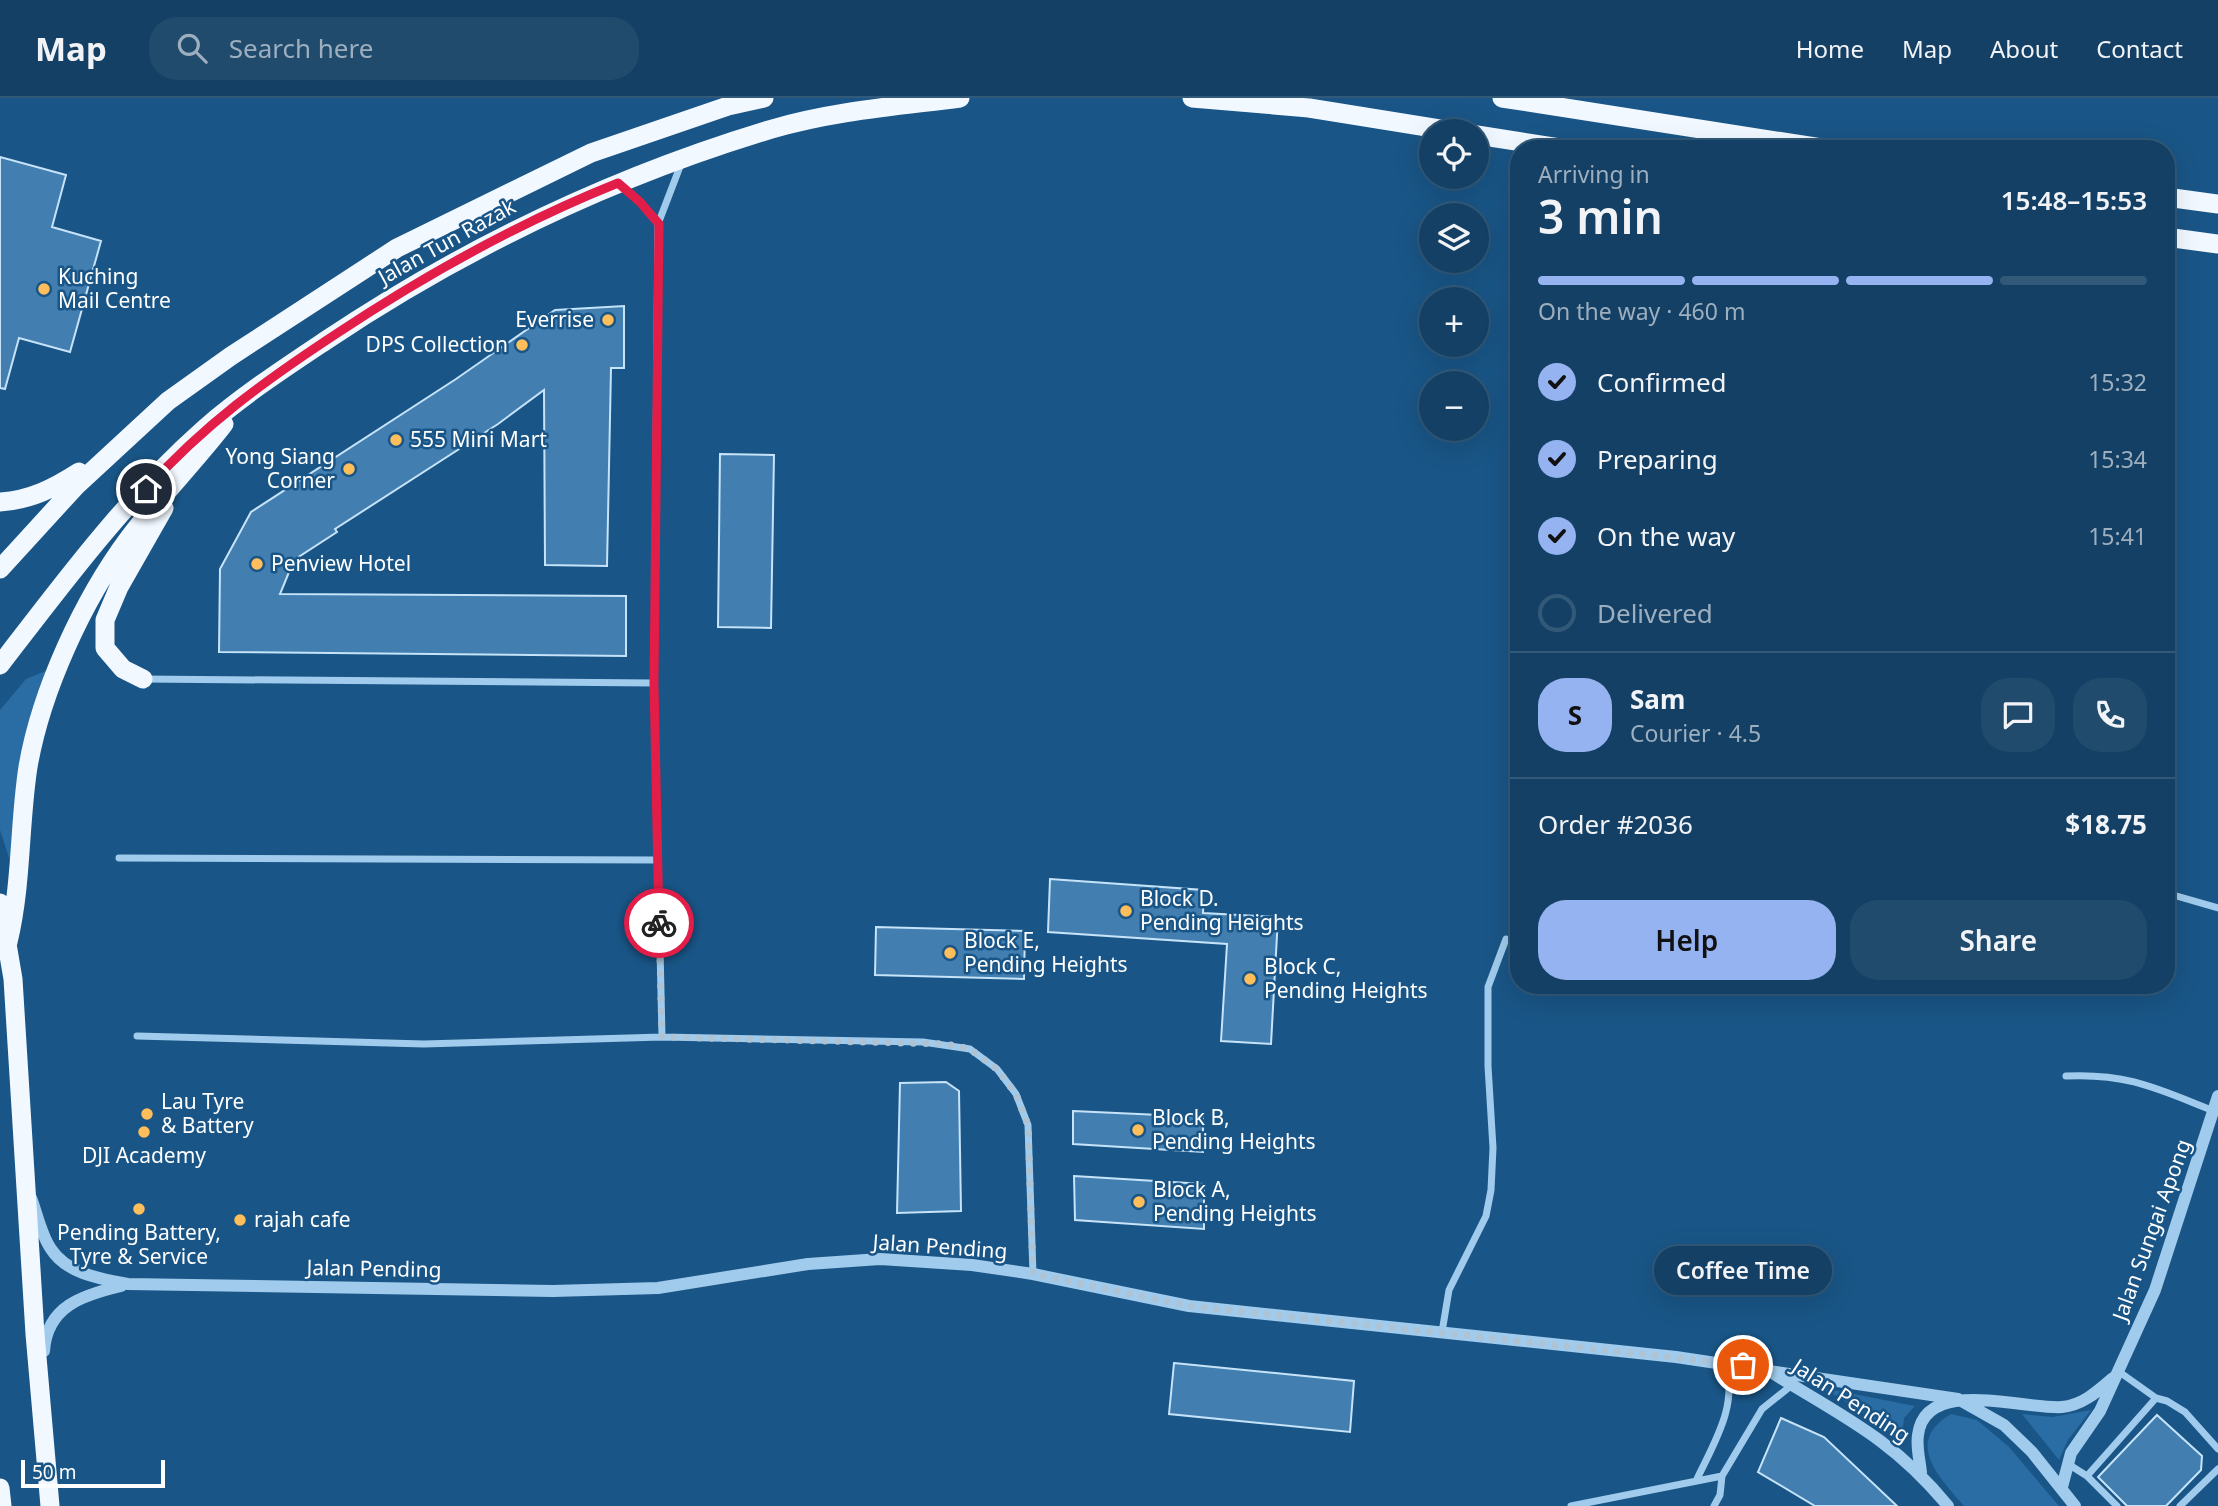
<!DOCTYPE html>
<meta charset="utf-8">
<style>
:root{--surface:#134064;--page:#204b6d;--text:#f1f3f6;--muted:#9dafbf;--line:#325978;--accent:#95b2f1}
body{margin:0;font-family:"Noto Sans",sans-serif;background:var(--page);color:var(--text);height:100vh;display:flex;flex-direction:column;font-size:26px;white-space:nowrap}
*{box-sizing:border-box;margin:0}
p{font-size:23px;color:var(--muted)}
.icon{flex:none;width:38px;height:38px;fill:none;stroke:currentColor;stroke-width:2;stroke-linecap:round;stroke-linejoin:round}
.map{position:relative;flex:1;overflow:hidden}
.sheet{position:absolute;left:1510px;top:42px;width:665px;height:854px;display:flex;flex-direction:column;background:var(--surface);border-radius:28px;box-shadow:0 7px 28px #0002,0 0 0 2px var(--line)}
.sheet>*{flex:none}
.controls{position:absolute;left:1419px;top:21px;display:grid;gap:14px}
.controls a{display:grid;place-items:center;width:70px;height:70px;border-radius:50%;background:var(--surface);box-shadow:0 7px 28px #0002,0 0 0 2px var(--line);font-size:35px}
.scale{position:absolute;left:21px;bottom:18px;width:144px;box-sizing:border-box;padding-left:7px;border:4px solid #fff;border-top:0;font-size:19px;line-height:24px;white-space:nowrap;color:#fff;-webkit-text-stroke:5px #195586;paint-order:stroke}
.pin{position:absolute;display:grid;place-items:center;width:60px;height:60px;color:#fff;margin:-30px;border:4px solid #fff;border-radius:50%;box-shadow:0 2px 7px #0007}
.courier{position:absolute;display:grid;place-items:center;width:70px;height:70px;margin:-35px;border:5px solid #e11d48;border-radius:50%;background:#fff;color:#222;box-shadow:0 2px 9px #0007}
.bubble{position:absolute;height:49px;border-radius:24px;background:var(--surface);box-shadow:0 7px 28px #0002,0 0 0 2px var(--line);font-size:23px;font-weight:600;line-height:49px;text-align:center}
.head em{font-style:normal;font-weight:600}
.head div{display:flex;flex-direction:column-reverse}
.head{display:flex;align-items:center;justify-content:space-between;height:119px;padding:0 28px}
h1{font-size:46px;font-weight:600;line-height:52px}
.bar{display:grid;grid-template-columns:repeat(4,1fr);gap:10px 7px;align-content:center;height:84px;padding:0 28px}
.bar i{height:9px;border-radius:5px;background:var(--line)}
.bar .on{background:var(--accent)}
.bar p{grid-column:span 4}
.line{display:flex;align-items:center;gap:18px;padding:0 28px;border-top:2px solid var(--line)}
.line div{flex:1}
.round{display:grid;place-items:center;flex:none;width:74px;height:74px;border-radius:28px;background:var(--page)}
ol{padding:0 28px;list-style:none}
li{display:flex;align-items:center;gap:21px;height:77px}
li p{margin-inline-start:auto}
li .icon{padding:7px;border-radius:50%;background:var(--accent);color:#111;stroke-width:4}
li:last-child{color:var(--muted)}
li i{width:38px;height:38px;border:4px solid var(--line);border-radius:50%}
.cta{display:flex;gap:14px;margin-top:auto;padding:14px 28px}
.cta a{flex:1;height:80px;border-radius:28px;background:var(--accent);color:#111;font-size:28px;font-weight:600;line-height:80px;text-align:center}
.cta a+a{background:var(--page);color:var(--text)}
header{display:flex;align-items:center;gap:42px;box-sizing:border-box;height:98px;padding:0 35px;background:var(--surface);border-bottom:2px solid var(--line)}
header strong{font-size:33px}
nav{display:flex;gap:38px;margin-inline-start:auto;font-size:24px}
.search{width:490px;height:63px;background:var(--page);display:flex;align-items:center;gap:18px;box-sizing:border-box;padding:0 24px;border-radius:28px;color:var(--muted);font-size:26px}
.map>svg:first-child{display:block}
</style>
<header>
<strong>Map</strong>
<div class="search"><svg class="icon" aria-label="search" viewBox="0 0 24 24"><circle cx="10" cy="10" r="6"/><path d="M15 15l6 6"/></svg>Search here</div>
<nav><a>Home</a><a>Map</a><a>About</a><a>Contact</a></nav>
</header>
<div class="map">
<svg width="2218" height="1408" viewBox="0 0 2218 1408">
<rect width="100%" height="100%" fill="#195586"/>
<path fill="#296da4" d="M48 572 12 769 0 732V612L26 581Z
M1818 1289 1915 1308 1904 1320 1902 1341 1837 1298Z
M2091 1312 2068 1342 2059 1362 2022 1316 2052 1319Z
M1951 1316 1977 1322 2009 1349 2059 1408H1964C1938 1378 1904 1344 1951 1316Z"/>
<path fill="#427fb0" stroke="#c6e3f9" stroke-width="2" d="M0 59 66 77 52 129 101 143 70 254 19 240 5 291 0 290Z
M624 208V270H611L607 468 545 467 544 292 498 326 335 431 337 434 294 462 280 496 626 498V558L219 554 220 471 251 414 456 281 555 212Z
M720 356 774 357 771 530 718 529Z
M1050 781 1204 792 1203 815 1278 819 1271 946 1221 943 1227 846 1048 834Z
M876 829 1025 833 1024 881 875 877Z
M946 984 959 993 961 1113 897 1115 900 985Z
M1073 1013 1203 1019V1054L1073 1046Z
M1074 1078 1204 1086V1131L1075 1122Z
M1174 1265 1354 1283 1350 1334 1169 1316Z
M2157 1317 2202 1358 2201 1372 2166 1408H2127L2098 1379Z
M1781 1320 1824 1339 1897 1408H1815L1758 1374Z"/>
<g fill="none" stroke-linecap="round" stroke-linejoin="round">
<path stroke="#a0cbec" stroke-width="7" d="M620 87 640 104 658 126
M143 581 654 585
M119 760 658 762
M2166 795 2218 810
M137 938 424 946 662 939 923 944 970 951 997 971 1016 996 1028 1027 1033 1176
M662 939 654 585 658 126 681 66
M2066 978C2128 975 2158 991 2214 1013
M1442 1234 1449 1192 1486 1118 1491 1092 1493 1050 1488 968V889L1506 841
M2118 1273 2156 1300 2167 1303 2185 1314 2218 1351
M2068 1366 2087 1378 2117 1408
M2087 1378 2156 1300
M1697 1381C1714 1345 1740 1304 1724 1265
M1571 1408 1722 1378 1762 1311 1792 1287
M1714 1408 1720 1397 1722 1378
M2180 1408 2218 1371"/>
<path stroke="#a0cbec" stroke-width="12" d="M31 1100C37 1115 41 1137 51 1151 67 1176 101 1181 128 1186L553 1193 658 1190 808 1166 880 1161 972 1167 1033 1176 1189 1208 1676 1259 1958 1301 2004 1327 2032 1354 2075 1408
M44 1253C47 1208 83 1197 121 1188
M1769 1273C1842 1318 1892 1340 1948 1408
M1921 1375C1920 1363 1916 1349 1918 1337 1925 1278 2024 1312 2062 1309 2083 1307 2098 1293 2113 1280
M2062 1389 2071 1355 2100 1313 2155 1192 2218 998"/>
<path stroke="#f2f8ff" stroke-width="19" d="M1192 0 1309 10 1452 33
M1502 0 1828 51
M1477 37 1566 51
M2166 99 2218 106
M2166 139 2218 146
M0 404C31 402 54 390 79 374
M0 471 76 388 168 303 231 258 397 150 591 55 728 8 764 0
M0 567C63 485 126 400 204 331 242 298 283 271 325 243 464 150 612 79 772 31 833 13 898 8 960 0
M143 581 123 571 105 550V522L119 489 164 410
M0 805 13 881 35 1236 50 1408
M8 844C22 786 19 727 28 669 41 593 83 502 129 440 158 401 194 365 224 326
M0 1390 2 1408"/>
</g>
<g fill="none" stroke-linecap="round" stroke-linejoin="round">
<path stroke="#aec4d5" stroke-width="7" stroke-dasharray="0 12.6" d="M659 825 662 939 946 946 970 951 997 971 1016 996 1028 1027 1033 1176 1189 1208 1743 1267"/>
<path stroke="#e11d48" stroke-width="9" d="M146 391C205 326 263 284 336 236 425 177 518 125 618 85L640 104 659 126 654 585 659 825"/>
</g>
<g fill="#ffbe5c" stroke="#195586" stroke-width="2.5">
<circle cx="44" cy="191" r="7"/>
<circle cx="608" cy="222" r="7"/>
<circle cx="522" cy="247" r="7"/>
<circle cx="396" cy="342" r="7"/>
<circle cx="349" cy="371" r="7"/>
<circle cx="257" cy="466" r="7"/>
<circle cx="1126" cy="813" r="7"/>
<circle cx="950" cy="855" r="7"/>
<circle cx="1250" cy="881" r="7"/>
<circle cx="147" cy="1016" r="7"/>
<circle cx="1138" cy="1032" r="7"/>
<circle cx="144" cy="1034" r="7"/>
<circle cx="1139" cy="1104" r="7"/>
<circle cx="139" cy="1111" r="7"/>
<circle cx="240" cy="1122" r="7"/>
</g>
<g text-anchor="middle" stroke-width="5" stroke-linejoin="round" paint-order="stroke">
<g font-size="21" fill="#fff" stroke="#195586">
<text transform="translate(447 144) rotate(-29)" y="7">Jalan Tun Razak</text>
<text transform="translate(2152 1132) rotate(-70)" y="7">Jalan Sungai Apong</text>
<text transform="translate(940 1149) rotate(4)" y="7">Jalan Pending</text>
<text transform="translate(374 1171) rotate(1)" y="7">Jalan Pending</text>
<text transform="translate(1851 1303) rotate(33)" y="7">Jalan Pending</text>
</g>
<g font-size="21" fill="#fff" stroke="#195586" text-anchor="start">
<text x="58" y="186">Kuching<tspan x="58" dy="24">Mail Centre</tspan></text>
<text x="594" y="229" text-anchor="end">Everrise</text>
<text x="508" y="254" text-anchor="end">DPS Collection</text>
<text x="410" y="349">555 Mini Mart</text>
<text x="335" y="366" text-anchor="end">Yong Siang<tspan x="335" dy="24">Corner</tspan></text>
<text x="271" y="473">Penview Hotel</text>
<text x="1140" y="808">Block D.<tspan x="1140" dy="24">Pending Heights</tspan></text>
<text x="964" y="850">Block E,<tspan x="964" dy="24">Pending Heights</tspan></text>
<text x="1264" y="876">Block C,<tspan x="1264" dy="24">Pending Heights</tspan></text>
<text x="161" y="1011">Lau Tyre<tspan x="161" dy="24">&amp; Battery</tspan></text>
<text x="1152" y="1027">Block B,<tspan x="1152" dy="24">Pending Heights</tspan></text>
<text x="144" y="1065" text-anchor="middle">DJI Academy</text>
<text x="1153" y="1099">Block A,<tspan x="1153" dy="24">Pending Heights</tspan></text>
<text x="254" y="1129">rajah cafe</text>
<text x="139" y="1142" text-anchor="middle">Pending Battery,<tspan x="139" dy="24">Tyre &amp; Service</tspan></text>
</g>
</g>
</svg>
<div class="controls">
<a><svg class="icon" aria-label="locate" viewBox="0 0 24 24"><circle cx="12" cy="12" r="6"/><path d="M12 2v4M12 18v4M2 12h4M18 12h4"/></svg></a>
<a><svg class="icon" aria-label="layers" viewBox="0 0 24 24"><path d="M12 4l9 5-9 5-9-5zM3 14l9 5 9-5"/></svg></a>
<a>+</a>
<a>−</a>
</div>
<div class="scale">50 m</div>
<div class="pin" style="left:1743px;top:1267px;background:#ea580c"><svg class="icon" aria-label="bag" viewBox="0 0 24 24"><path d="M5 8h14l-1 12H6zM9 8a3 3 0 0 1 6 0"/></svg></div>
<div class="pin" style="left:146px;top:391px;background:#1f2937"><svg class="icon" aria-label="home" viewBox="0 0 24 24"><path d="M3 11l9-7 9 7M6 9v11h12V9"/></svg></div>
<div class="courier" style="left:659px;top:825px"><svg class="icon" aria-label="bike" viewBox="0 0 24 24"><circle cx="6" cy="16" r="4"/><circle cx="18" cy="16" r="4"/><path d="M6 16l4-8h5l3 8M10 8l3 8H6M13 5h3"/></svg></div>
<div class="bubble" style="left:1654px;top:1148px;width:178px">Coffee Time</div>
<section class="sheet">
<div class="head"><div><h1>3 min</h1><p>Arriving in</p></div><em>15:48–15:53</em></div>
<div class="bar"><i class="on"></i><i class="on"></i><i class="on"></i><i></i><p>On the way · 460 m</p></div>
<ol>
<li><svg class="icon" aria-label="check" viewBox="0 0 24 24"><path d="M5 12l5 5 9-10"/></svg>Confirmed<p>15:32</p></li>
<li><svg class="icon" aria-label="check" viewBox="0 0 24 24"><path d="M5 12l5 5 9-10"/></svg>Preparing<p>15:34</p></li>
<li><svg class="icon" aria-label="check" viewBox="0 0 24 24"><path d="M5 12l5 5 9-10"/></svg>On the way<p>15:41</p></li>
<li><i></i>Delivered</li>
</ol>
<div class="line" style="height:126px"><b class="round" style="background:var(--accent);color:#111">S</b><div><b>Sam</b><p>Courier · 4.5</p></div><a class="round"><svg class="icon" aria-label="chat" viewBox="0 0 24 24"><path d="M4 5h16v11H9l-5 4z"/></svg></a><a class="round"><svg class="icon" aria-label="phone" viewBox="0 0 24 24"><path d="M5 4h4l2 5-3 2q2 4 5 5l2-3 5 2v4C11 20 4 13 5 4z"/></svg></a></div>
<div class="line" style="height:91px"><div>Order #2036</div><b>$18.75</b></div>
<div class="cta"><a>Help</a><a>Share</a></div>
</section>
</div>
